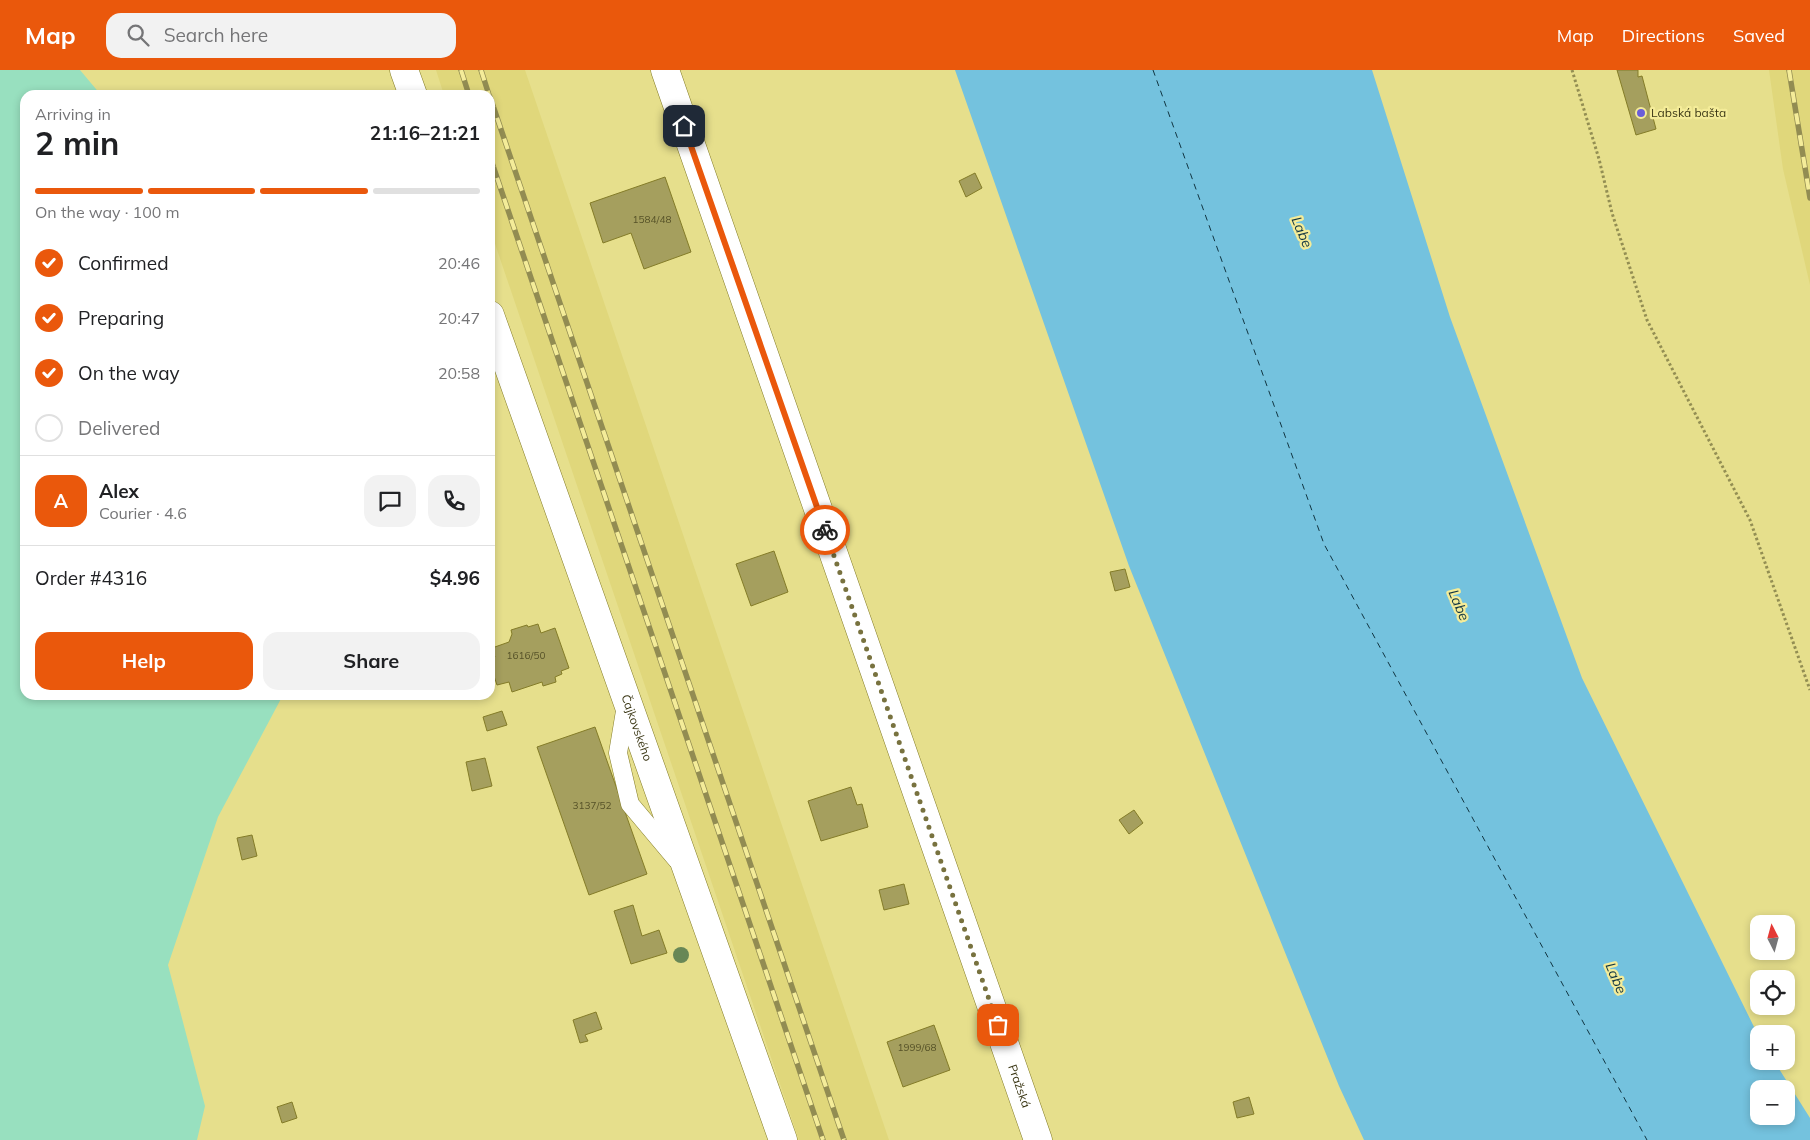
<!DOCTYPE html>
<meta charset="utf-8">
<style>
:root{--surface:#fff;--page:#f2f2f2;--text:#202124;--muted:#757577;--line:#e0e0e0;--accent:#ea580c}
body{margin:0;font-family:Mulish,sans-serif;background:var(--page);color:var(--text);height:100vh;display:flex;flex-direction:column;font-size:19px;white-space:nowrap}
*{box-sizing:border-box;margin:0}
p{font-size:16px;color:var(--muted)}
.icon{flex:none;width:28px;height:28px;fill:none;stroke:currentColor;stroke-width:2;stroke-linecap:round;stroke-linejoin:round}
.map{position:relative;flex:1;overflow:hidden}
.panel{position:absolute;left:20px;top:20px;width:475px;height:610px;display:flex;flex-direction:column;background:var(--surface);border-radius:15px;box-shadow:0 2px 8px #0003}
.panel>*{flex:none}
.needle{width:32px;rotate:354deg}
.buttons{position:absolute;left:1750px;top:845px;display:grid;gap:10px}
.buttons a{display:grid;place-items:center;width:45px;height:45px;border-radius:10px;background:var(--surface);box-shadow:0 2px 8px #0003;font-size:25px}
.pin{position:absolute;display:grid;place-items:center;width:42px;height:42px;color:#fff;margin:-21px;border-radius:10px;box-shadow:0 2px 8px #0006}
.courier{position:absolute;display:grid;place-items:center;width:50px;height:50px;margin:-25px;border:4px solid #ea580c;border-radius:50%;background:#fff;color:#222;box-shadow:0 1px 6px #0007}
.summary em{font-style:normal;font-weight:700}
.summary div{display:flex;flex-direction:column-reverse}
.summary{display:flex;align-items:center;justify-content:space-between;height:85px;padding:0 15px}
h1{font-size:32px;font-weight:700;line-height:38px}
.bar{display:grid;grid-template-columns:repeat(4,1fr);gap:8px 5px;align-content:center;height:60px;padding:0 15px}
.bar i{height:6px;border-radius:4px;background:var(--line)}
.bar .on{background:var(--accent)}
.bar p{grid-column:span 4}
.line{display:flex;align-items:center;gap:12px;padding:0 15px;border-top:1px solid var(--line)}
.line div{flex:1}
.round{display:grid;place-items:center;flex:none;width:52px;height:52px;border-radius:15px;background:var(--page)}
ol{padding:0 15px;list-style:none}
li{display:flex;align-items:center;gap:15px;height:55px}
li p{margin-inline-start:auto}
li .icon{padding:5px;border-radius:50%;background:var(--accent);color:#fff;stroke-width:4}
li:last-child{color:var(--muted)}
li i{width:28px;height:28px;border:2px solid var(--line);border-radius:50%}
.button{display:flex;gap:10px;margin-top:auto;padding:10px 15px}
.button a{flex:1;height:58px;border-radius:15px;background:var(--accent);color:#fff;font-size:20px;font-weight:700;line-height:58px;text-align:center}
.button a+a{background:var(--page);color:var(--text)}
header{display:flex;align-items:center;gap:30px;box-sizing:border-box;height:70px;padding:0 25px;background:var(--accent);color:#fff}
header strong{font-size:24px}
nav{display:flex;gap:28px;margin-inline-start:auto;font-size:18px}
.search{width:350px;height:45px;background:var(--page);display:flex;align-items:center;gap:12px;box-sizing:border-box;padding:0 18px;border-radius:15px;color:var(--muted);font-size:19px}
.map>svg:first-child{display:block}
</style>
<header>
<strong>Map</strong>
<div class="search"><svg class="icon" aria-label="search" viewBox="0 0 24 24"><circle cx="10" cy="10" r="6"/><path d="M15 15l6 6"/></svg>Search here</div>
<nav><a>Map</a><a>Directions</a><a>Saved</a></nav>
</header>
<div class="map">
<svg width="1810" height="1070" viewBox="0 0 1810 1070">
<rect width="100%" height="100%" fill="#e6df8c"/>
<path fill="#e0d77b" d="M436 0H525L889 1070H799L490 159V25H444Z
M1769 0H1810V215L1783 99Z"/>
<path fill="#98e0bf" d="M0 0H80L101 25H25V625H283L218 747 168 895 205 1036 197 1070H0Z"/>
<path fill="#74c2de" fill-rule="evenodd" d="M955 0H1372L1450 247 1582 608 1759 967V991H1774L1810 1048V1070H1364L1339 1016 1129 496ZM1759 1019H1786V1046H1759Z"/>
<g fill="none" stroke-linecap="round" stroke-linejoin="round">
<path stroke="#113542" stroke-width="1" stroke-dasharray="6 5" stroke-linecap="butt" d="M1153 0 1324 474 1647 1070"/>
</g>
<path fill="#a59f5e" stroke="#847c28" d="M1617 0H1638V7L1642 6 1656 59 1636 65Z
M975 103 982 118 966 127 959 111Z
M665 107 691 182 644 199 631 163 603 173 590 133Z
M774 481 788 522 751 536 736 494Z
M1125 499 1130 517 1115 521 1110 502Z
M538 554 541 563 555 558 569 598 561 601 562 604 555 607 556 612 543 616 542 612 512 622 509 612 497 615 490 594V589L495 587 492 578 509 572 512 564 511 560 527 555 528 557Z
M502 641 507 655 487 661 483 647Z
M595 657 647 804 589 825 537 677Z
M485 688 492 716 472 721 466 692Z
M851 717 857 735 862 734 868 757 821 771 808 731Z
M1134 740 1143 753 1129 764 1119 750Z
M252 765 257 786 242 790 237 768Z
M904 814 909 834 884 840 879 820Z
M633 835 642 866 659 860 667 883 631 894 614 841Z
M596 942 602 959 585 965 588 971 580 973 573 950Z
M934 955 950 1000 903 1017 887 972Z
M1249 1027 1254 1044 1237 1048 1233 1032Z
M292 1032 297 1048 282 1053 277 1037Z"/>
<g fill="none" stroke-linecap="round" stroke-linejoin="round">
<g stroke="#837b26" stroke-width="19">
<path id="lane" d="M626 635 618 683 630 734 677 790"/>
</g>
<g stroke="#837b26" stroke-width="29">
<g id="street">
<path d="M404 0 413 25"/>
<path id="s1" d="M490 245 783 1070"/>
</g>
</g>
<g stroke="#837b26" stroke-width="29">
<g id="primary">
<path id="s2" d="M665 0 1038 1070"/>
</g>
</g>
<path stroke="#938e53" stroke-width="3" stroke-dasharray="2.5 2.5" stroke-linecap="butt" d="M1572 0 1599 89 1612 143 1647 250 1750 450 1810 620"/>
<use href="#lane" stroke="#fff" stroke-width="18"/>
<use href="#street" stroke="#fff" stroke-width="28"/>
<use href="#primary" stroke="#fff" stroke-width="28"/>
<g stroke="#928c52" stroke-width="5.5">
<path id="rail" d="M461 0 469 25
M481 0 489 25
M1789 0 1810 128
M490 27 844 1070
M490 87 823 1070"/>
</g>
<use href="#rail" stroke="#f4ec99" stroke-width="4" stroke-dasharray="11" stroke-linecap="butt"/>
</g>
<circle fill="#688756" cx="681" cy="885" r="8"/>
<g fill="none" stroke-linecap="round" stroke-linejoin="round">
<path stroke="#78723f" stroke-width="5" stroke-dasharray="0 9" d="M825 460 998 955"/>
<path stroke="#ea580c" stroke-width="6" d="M684 56 825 460"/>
</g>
<circle fill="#6b5ed8" stroke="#f4ec99" stroke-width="2" cx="1641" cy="43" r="5"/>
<g text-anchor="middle" stroke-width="4.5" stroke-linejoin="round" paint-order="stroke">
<g font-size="10" fill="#565228">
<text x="652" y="153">1584/48</text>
<text x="526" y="589">1616/50</text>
<text x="592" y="739">3137/52</text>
<text x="917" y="981">1999/68</text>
</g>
<g font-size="12" fill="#3c3816" stroke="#f4ec99" text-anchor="start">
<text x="1651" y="47">Labská bašta</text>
</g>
<g font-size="12" fill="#3c3816" stroke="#f4ec99">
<text dy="4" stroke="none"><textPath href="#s1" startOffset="438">Čajkovského</textPath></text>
<text dy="4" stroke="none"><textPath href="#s2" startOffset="1076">Pražská</textPath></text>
</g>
<g font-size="14" font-style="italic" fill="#113542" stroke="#f4ec99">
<text transform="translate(1302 162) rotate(67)" y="5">Labe</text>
<text transform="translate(1459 535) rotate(67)" y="5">Labe</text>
<text transform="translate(1616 908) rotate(67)" y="5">Labe</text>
</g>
</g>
</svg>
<div class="buttons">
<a><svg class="needle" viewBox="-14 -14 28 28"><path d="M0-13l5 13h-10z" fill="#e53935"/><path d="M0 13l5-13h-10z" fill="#757577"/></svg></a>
<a><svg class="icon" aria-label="locate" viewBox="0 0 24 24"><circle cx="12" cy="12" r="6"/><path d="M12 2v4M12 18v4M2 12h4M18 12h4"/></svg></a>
<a>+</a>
<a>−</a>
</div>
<div class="pin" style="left:998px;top:955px;background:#ea580c"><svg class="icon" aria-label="bag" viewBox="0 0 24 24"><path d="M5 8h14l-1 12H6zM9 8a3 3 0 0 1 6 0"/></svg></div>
<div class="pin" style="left:684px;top:56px;background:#1f2937"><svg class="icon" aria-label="home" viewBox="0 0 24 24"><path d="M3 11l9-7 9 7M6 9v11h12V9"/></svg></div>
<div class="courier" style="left:825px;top:460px"><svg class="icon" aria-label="bike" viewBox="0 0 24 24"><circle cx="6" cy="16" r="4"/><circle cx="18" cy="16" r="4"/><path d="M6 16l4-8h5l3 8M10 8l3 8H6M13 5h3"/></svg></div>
<section class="panel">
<div class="summary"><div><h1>2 min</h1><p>Arriving in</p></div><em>21:16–21:21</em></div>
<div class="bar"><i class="on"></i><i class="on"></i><i class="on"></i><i></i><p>On the way · 100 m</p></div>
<ol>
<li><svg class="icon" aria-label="check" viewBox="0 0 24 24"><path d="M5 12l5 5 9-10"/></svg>Confirmed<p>20:46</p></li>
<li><svg class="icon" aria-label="check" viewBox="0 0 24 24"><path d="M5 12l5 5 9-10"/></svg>Preparing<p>20:47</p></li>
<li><svg class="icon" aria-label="check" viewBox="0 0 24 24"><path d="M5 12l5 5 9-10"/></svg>On the way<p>20:58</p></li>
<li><i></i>Delivered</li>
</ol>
<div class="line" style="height:90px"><b class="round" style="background:var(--accent);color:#fff">A</b><div><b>Alex</b><p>Courier · 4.6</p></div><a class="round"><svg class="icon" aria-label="chat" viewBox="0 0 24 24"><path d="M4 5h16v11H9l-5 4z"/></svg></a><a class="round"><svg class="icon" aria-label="phone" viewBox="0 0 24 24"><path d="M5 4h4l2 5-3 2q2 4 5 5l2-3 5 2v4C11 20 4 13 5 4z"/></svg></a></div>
<div class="line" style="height:65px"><div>Order #4316</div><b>$4.96</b></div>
<div class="button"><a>Help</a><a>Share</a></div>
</section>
</div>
